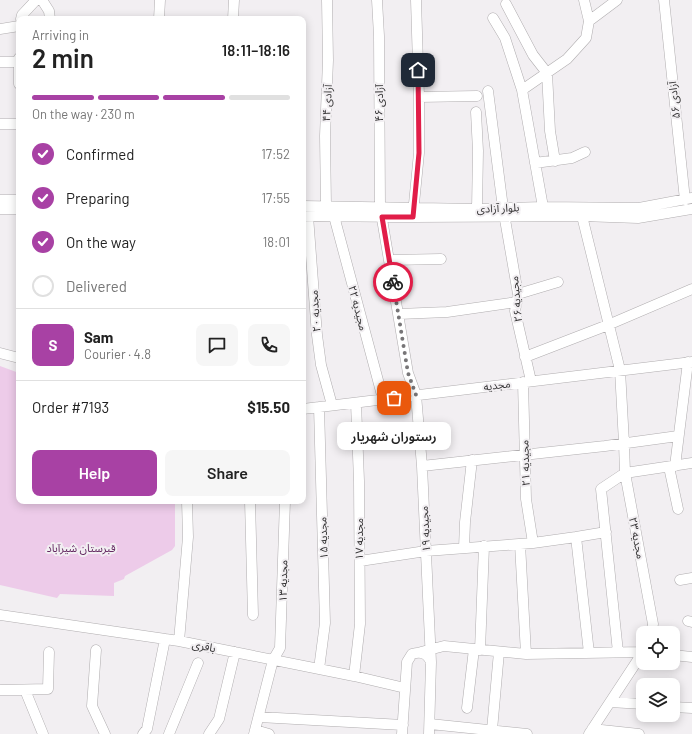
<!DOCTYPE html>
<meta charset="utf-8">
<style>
:root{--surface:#fff;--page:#f6f6f6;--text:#222;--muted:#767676;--line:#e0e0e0;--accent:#a841a4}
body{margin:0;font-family:Barlow,"Noto Sans Arabic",sans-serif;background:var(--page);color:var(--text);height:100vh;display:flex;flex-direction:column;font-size:15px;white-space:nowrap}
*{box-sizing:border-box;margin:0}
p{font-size:13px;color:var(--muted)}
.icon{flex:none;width:22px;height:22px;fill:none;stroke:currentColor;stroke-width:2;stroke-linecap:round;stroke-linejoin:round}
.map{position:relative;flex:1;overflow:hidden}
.drawer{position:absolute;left:16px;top:16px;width:290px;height:488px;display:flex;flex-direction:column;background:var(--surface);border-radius:8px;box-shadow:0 2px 10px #0003}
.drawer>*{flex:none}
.tools{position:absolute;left:636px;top:626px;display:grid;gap:8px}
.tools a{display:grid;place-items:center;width:44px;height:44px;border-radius:8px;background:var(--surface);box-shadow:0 2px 10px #0003;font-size:20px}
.pin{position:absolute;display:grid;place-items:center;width:34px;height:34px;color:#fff;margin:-17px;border-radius:8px;box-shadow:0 2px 6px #0006}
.courier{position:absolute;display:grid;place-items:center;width:40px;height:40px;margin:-20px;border:3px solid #e11d48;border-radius:50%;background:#fff;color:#222;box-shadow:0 1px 5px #0007}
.bubble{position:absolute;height:28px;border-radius:8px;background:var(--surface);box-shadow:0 2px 10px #0003;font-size:13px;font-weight:600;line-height:28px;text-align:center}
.headline em{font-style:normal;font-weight:600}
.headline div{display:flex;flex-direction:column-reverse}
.headline{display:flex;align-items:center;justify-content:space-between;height:68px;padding:0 16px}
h1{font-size:26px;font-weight:600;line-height:30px}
.bar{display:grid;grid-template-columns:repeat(4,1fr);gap:6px 4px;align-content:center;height:48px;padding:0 16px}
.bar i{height:5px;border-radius:3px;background:var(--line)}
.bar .current{background:var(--accent)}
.bar p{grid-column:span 4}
.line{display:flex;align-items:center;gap:10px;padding:0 16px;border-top:1px solid var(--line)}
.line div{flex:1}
.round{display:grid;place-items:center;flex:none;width:42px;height:42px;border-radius:8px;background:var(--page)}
ol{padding:0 16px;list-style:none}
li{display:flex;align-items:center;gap:12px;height:44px}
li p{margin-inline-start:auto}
li .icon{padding:4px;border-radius:50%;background:var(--accent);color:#fff;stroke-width:4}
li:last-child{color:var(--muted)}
li i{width:22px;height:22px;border:2px solid var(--line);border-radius:50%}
.primary-button{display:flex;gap:8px;margin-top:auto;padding:8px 16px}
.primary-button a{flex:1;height:46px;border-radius:8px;background:var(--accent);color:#fff;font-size:16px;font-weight:600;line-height:46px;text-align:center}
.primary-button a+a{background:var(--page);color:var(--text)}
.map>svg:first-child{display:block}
</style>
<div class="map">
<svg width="692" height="734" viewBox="0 0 692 734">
<rect width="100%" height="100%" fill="#f2eff2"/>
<path fill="#edcbe9" d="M0 366 19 373V501H175V546L172 550 125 576 124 579 114 583V596L60 594 57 598 0 585Z"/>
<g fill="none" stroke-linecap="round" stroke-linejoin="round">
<g stroke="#b0adaf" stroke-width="11">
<path id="minor" d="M42 0 49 11 50 19
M377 0 379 36 380 207 408 373 416 395 422 466 431 662
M584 0 589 21
M664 0 685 200
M506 4 533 55 547 73 550 131 555 161
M493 18 505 38 522 90 543 207
M21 19 22 15 36 0
M159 19 160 0
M233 19 234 0
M0 29 19 26
M19 58V84
M0 62H19
M522 90 567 59 586 38 589 21 617 0
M488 91 503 208 518 294 515 311 531 381
M419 97 477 96
M476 112 478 151 477 209
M0 124H19
M535 163 572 158 585 152
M0 200H19
M303 206 477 209 543 207 639 208 692 198
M326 206 325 136 328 60 327 0
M0 209H19
M413 214 419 153V97L416 0
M303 216 413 217 582 216 638 218 692 209
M308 216 317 335 321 365 332 405
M334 216 383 399
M582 216 620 370 624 443 625 473 653 624 651 633
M390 260 441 259
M518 294 558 282
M399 314 447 312 517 302
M0 353 19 358
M525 357 608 325 692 289
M523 382 526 499 533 543
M319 407 325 623 319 669
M303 409 692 362
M422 466 605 446 678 436
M675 466 688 362
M669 467 678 509
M250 501 253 615
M576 537 606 532
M520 544 526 654
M464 548 465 522 472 460
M360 561 426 551 533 543 576 537 589 653
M680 580 692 578
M0 615 179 641 354 676 405 688
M688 621 692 622
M179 641 188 537 187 501
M96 650 92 706 105 734
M480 650 484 546
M421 652 444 646 526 654 643 652
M618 652 601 489 625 473 692 463
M673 655 692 657
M354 676 360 624 359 481 356 403
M0 690 48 689 49 652
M25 690 43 734
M610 702 643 704
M673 707 692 708
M467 708 474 649
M259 717 403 725
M430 724 527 734
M592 729 639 734
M255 730 269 734
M492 730 499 652
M143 734 147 729 165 639
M169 734 198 663
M209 734 219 719 235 652
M254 734 273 660 280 648 285 501
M402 734 407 662 412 654C421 651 427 653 431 662L429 734
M589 734 643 652"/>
</g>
<use href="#minor" stroke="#fff" stroke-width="10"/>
</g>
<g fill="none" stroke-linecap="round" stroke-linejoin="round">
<path stroke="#777577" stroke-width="4" stroke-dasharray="0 7.2" d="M393 282 408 373 416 395 394 398"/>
<path stroke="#e11d48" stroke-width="5" d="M393 282 382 217H413L419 153 418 70"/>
</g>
<g text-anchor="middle" stroke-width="4" stroke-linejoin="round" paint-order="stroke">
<g font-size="11" fill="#353435" stroke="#f2eff2">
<text transform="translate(674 100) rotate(-96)" y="4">آزادی ۵۶</text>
<text transform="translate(327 103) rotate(-87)" y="4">آزادی ۴۴</text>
<text transform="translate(379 103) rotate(-90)" y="4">آزادی ۴۶</text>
<text transform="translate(498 208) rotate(-2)" y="4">بلوار آزادی</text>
<text transform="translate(516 299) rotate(-95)" y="4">مجیدیه ۲۶</text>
<text transform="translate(358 308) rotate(75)" y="4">مجیدیه ۲۲</text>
<text transform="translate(315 311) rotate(-94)" y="4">مجدیه ۲۰</text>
<text transform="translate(497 385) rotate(-7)" y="4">مجدیه</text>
<text transform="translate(525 463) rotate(-92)" y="4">مجیدیه ۲۱</text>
<text transform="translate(425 529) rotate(-93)" y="4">مجیدیه ۱۹</text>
<text transform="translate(323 538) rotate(-92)" y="4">مجدیه ۱۵</text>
<text transform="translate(637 538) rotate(79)" y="4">مجدیه ۲۳</text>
<text transform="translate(359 539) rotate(-90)" y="4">مجدیه ۱۷</text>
<text transform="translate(283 581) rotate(-89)" y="4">مجدیه ۱۳</text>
<text transform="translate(204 646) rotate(11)" y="4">باقری</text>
</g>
<g font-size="11" fill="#642a62" stroke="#f2eff2">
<text x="81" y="552">قبرستان شیرآباد</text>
</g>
</g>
</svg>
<div class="tools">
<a><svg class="icon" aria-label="locate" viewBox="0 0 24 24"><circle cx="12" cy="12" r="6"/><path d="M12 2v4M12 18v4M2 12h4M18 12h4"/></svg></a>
<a><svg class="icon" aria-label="layers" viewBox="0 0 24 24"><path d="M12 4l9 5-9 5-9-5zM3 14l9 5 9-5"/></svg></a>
</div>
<div class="pin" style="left:394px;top:398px;background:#ea580c"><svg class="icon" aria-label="bag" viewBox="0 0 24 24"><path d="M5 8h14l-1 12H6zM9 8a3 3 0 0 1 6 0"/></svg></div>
<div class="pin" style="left:418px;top:70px;background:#1f2937"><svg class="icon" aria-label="home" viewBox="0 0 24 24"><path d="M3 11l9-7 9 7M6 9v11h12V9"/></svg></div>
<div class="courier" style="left:393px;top:282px"><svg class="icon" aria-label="bike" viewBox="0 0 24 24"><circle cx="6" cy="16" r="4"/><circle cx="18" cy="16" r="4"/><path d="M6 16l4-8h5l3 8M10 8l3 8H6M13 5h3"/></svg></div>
<div class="bubble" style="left:337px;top:422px;width:114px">رستوران شهریار</div>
<section class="drawer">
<div class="headline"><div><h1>2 min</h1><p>Arriving in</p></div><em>18:11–18:16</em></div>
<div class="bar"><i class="current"></i><i class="current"></i><i class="current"></i><i></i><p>On the way · 230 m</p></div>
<ol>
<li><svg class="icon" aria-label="check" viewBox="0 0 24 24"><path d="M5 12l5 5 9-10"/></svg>Confirmed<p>17:52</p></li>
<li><svg class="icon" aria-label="check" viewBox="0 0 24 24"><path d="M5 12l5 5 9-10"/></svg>Preparing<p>17:55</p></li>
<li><svg class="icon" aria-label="check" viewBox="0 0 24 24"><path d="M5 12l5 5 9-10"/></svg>On the way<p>18:01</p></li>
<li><i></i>Delivered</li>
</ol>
<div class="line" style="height:72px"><b class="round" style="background:var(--accent);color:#fff">S</b><div><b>Sam</b><p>Courier · 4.8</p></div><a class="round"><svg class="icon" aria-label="chat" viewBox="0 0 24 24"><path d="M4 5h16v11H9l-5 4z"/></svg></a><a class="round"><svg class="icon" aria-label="phone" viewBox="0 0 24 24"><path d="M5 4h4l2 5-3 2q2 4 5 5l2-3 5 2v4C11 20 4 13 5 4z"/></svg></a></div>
<div class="line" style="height:52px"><div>Order #7193</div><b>$15.50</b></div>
<div class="primary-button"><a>Help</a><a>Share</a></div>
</section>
</div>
